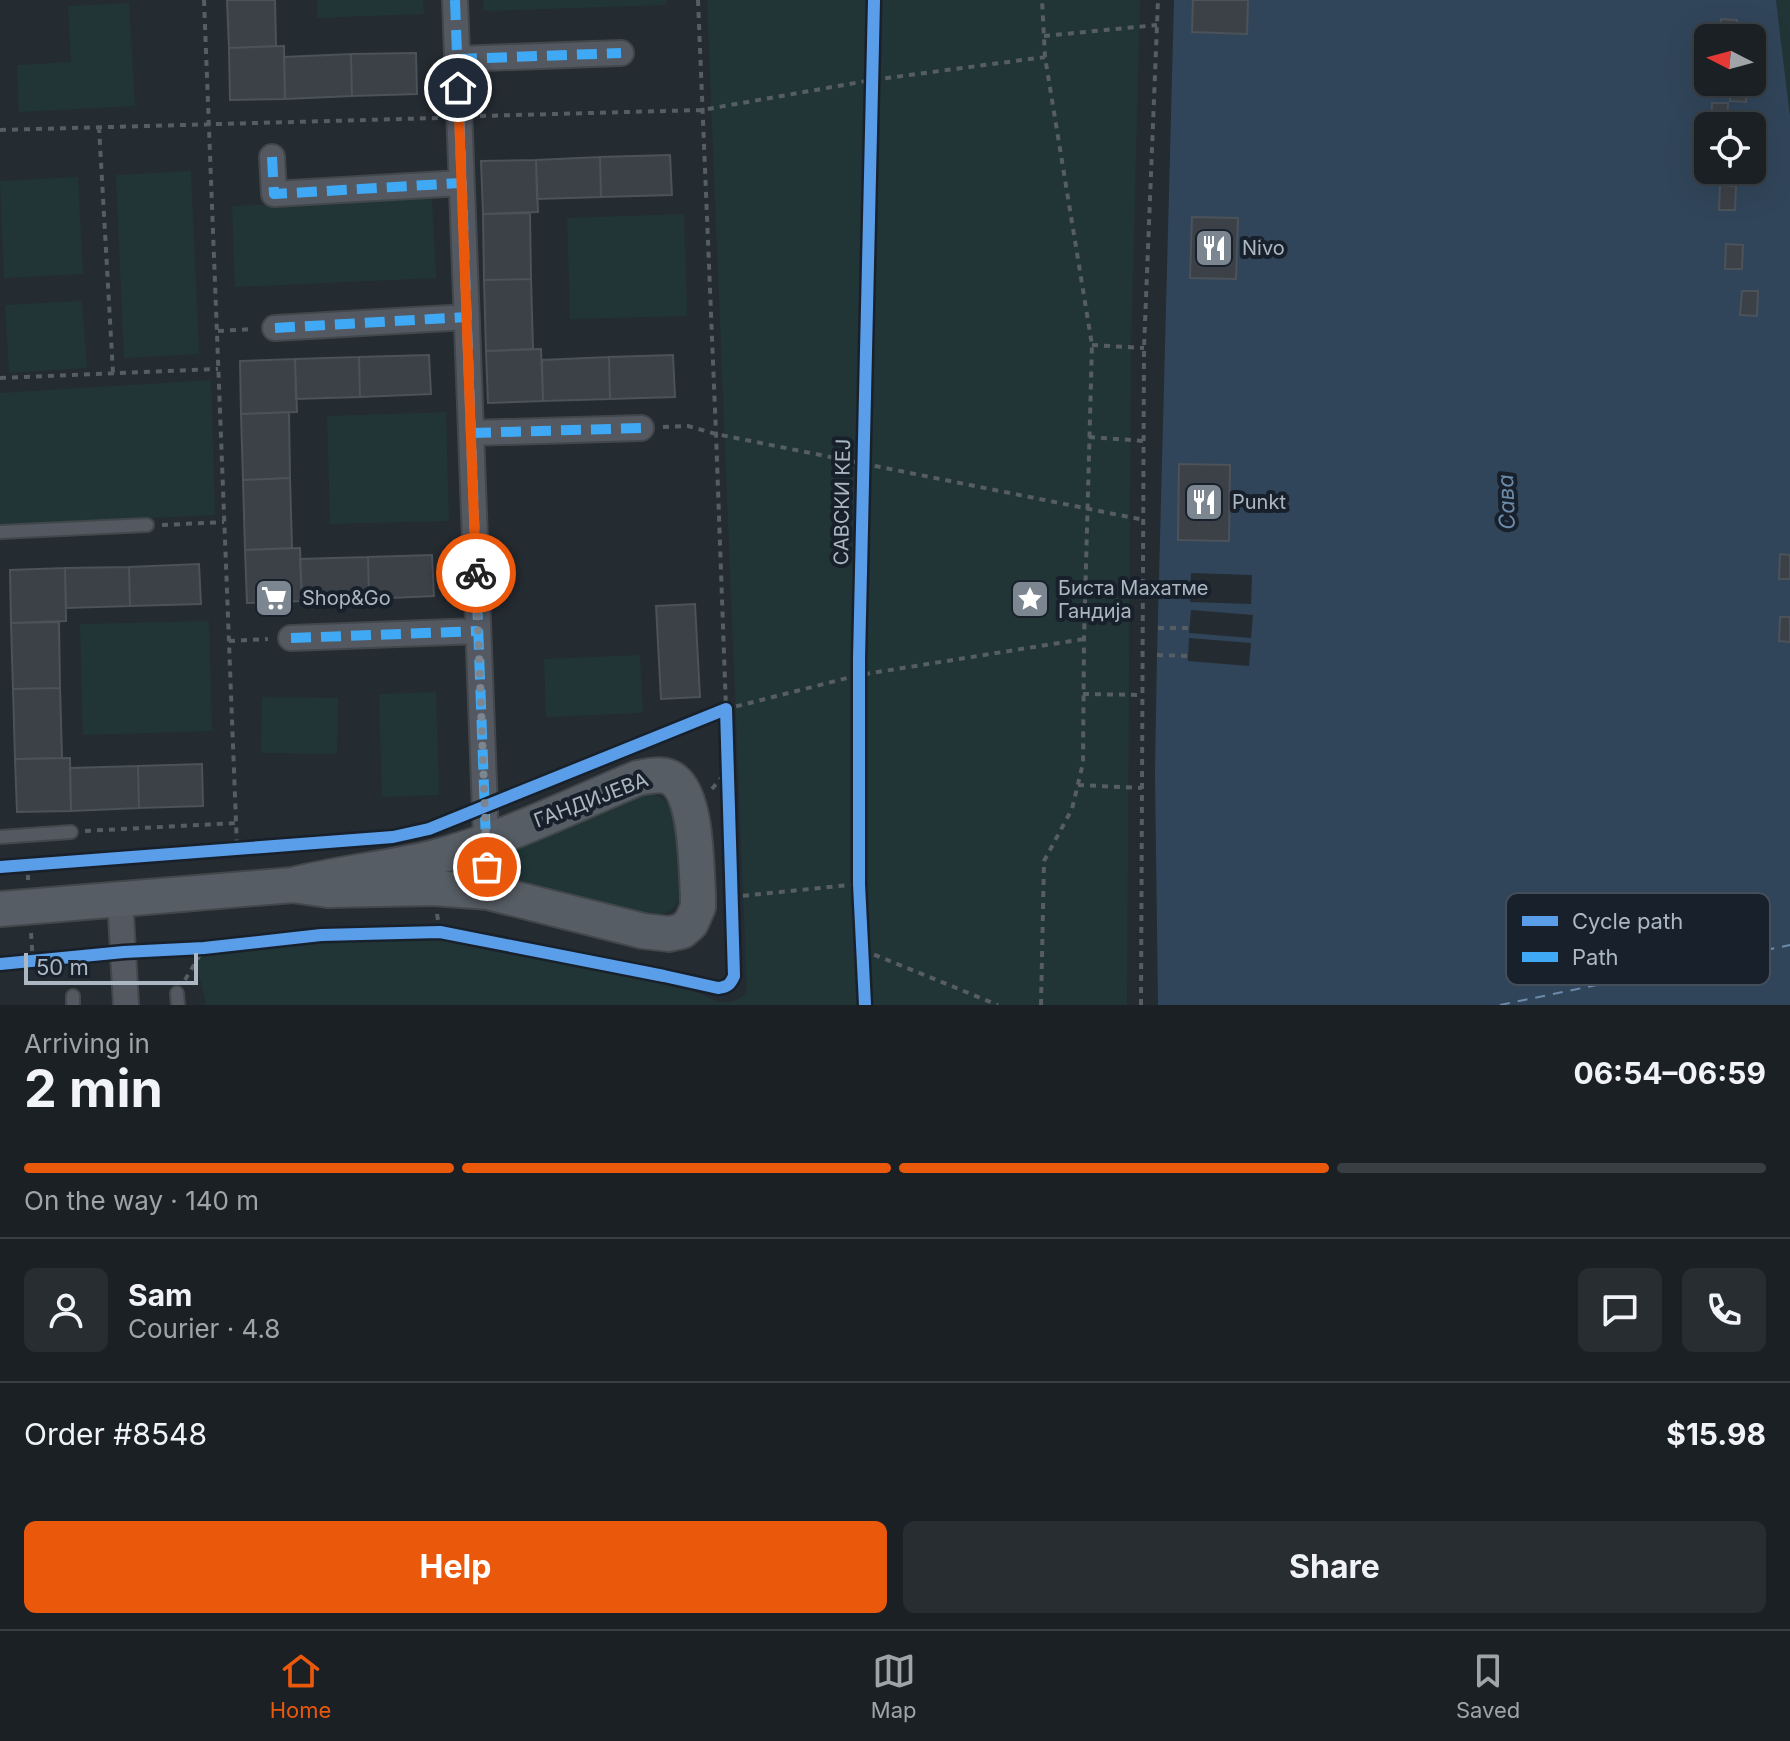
<!DOCTYPE html>
<meta charset="utf-8">
<style>
:root{--surface:#1b2025;--page:#282d32;--text:#f1f3f6;--muted:#a0a3a7;--line:#393e42;--accent:#ea580c}
body{margin:0;font-family:Inter,sans-serif;background:var(--page);color:var(--text);height:100vh;display:flex;flex-direction:column;font-size:30px;white-space:nowrap}
*{box-sizing:border-box;margin:0}
p{font-size:26px;color:var(--muted)}
.icon{flex:none;width:44px;height:44px;fill:none;stroke:currentColor;stroke-width:2;stroke-linecap:round;stroke-linejoin:round}
.map{position:relative;height:1005px;overflow:hidden}
.panel{display:flex;flex-direction:column;background:var(--surface);flex:1}
.panel>*{flex:none}
.needle{width:52px;rotate:276deg}
.controls{position:absolute;left:1694px;top:24px;display:grid;gap:16px}
.controls a{display:grid;place-items:center;width:72px;height:72px;border-radius:12px;background:var(--surface);box-shadow:0 8px 32px #0002,0 0 0 2px var(--line);font-size:40px}
.scale{position:absolute;left:24px;bottom:20px;width:174px;box-sizing:border-box;padding-left:8px;border:4px solid #acb7c4;border-top:0;font-size:22px;line-height:28px;white-space:nowrap;color:#acb7c4;-webkit-text-stroke:6px #18212b;paint-order:stroke}
.pin{position:absolute;display:grid;place-items:center;width:68px;height:68px;color:#fff;margin:-34px;border:4px solid #fff;border-radius:50%;box-shadow:0 2px 8px #0007}
.courier{position:absolute;display:grid;place-items:center;width:80px;height:80px;margin:-40px;border:6px solid #ea580c;border-radius:50%;background:#fff;color:#222;box-shadow:0 2px 10px #0007}
.summary em{font-style:normal;font-weight:700}
.summary div{display:flex;flex-direction:column-reverse}
.summary{display:flex;align-items:center;justify-content:space-between;height:136px;padding:0 24px}
h1{font-size:52px;font-weight:700;line-height:60px}
.bar{display:grid;grid-template-columns:repeat(4,1fr);gap:12px 8px;align-content:center;height:96px;padding:0 24px}
.bar i{height:10px;border-radius:6px;background:var(--line)}
.bar .selected{background:var(--accent)}
.bar p{grid-column:span 4}
.line{display:flex;align-items:center;gap:20px;padding:0 24px;border-top:2px solid var(--line)}
.line div{flex:1}
.round{display:grid;place-items:center;flex:none;width:84px;height:84px;border-radius:12px;background:var(--page)}
.button{display:flex;gap:16px;margin-top:auto;padding:16px 24px}
.button a{flex:1;height:92px;border-radius:12px;background:var(--accent);color:#fff;font-size:32px;font-weight:700;line-height:92px;text-align:center}
.button a+a{background:var(--page);color:var(--text)}
.menu{display:flex;justify-content:space-around;align-items:center;height:112px;border-top:2px solid var(--line);background:var(--surface);font-size:22px;color:var(--muted)}
.menu a{display:grid;justify-items:center;gap:4px}
.menu .selected{color:var(--accent)}
.map>svg:first-child{display:block}
</style>
<div class="map">
<svg width="1790" height="1005" viewBox="0 0 1790 1005">
<rect width="100%" height="100%" fill="#242b31"/>
<path fill="#213536" d="M317 0H423L424 14 317 18Z
M483 0H666V5L484 11Z
M707 0H1140L1131 347 1127 1005H206C204 984 188 960 208 943L369 930 401 928 454 932 504 939 658 973 718 1002C730 1003 738 1001 747 992Z
M1776 0H1790V117Z
M129 3 135 106 19 112 17 65 71 62 68 6Z
M191 171 199 354 124 358 116 175Z
M78 177 83 274 4 278 0 181Z
M432 198 436 278 235 287 232 206Z
M684 214 687 316 570 319 567 218Z
M82 301 87 368 9 373 5 305Z
M211 380 215 515 0 525V393Z
M446 412 449 521 330 524 327 416Z
M209 621 212 731 83 735 80 624Z
M640 655 643 713 546 717 544 659Z
M436 692 439 795 382 797 379 694Z
M262 697 338 698 337 754 261 753Z
M647 793C662 796 669 802 676 815 677 830 684 888 680 898 675 909 665 914 655 917L506 881C499 870 498 860 505 849L636 795Z"/>
<path fill="#31455a" fill-rule="evenodd" d="M1174 0H1776L1790 117V1005H1158L1155 774 1157 655ZM1708 38H1752V82H1708ZM1708 126H1752V170H1708Z"/>
<path fill="#242b31" d="M1191 573 1252 575 1251 604 1190 602Z
M1191 610 1253 615 1251 638 1189 633Z
M1189 638 1251 643 1249 666 1188 661Z"/>
<g fill="none" stroke-linecap="round" stroke-linejoin="round">
<path stroke="#6c8baa" stroke-width="2" stroke-dasharray="10 8" stroke-linecap="butt" d="M1500 1005 1790 945"/>
</g>
<path fill="#3b4146" stroke="#4b525a" stroke-width="2" d="M227 0H275L276 46 229 48Z
M1193 0H1248L1247 34 1192 32Z
M1721 19 1737 20 1736 38H1720Z
M284 46 285 99 230 100 229 48Z
M416 53 417 94 352 96 351 54Z
M351 54 352 96 285 99 284 57Z
M1731 82H1747L1746 102 1730 101Z
M1712 103H1728L1727 126H1711Z
M670 155 672 195 601 197 600 157Z
M600 157 601 197 537 199 536 160Z
M536 160 538 212 483 214 481 161Z
M1720 185 1736 186 1735 210H1719Z
M530 213 531 279 484 280 483 214Z
M1192 217 1238 218 1236 279 1190 278Z
M1726 244 1743 245 1742 269H1725Z
M531 279 533 349 486 351 484 280Z
M1742 291H1758L1757 316 1740 315Z
M541 349 543 401 488 403 486 351Z
M429 355 431 394 360 397 359 357Z
M673 355 675 397 610 399 609 357Z
M359 357 360 397 296 399 295 359Z
M609 357 610 399 543 401 542 360Z
M295 359 297 412 241 414 240 361Z
M289 412 290 478 243 480 241 414Z
M1179 464 1230 465 1229 541 1178 540Z
M290 478 292 548 245 550 243 480Z
M300 548 302 601 247 603 245 550Z
M1780 554 1790 555V579H1779Z
M432 555 434 596 369 599 368 557Z
M368 557 369 599 302 601 300 559Z
M199 564 201 604 130 606 129 567Z
M129 567 130 606 66 608 65 568Z
M65 568 66 621 11 623 10 570Z
M695 604 700 697 661 699 656 606Z
M1780 617H1790V642L1779 641Z
M59 622 60 688 13 689 11 623Z
M60 688 62 758 15 759 13 689Z
M70 758 71 811 17 812 15 759Z
M202 764 203 806 139 808 138 766Z
M138 766 139 808 71 811 70 768Z"/>
<g fill="none" stroke-linecap="round" stroke-linejoin="round">
<g stroke="#42474c" stroke-width="16">
<path id="lane" d="M0 532 147 525
M0 837 71 832
M177 993 178 1005
M73 996V1005"/>
</g>
<g stroke="#42474c" stroke-width="28">
<path id="street" d="M455 0 488 892
M457 59 621 53
M272 157 274 194 461 183
M275 328 466 317
M471 433 641 428
M291 638 478 631
M120 898 126 1005"/>
</g>
<g stroke="#42474c" stroke-width="38">
<path id="secondary" d="M0 909 293 885C339 873 386 869 432 858 503 840 571 806 638 778 650 776 664 772 674 780 697 798 696 865 698 894V907L691 923 682 931 669 934 643 931 488 892 433 888 328 890 293 885"/>
</g>
<path stroke="#565d63" stroke-width="4" stroke-dasharray="6 6" stroke-linecap="butt" d="M204 0 237 848
M698 0 716 434 726 709 859 675 1084 639
M1044 36 1157 25
M480 116 702 110 872 80 1045 57
M99 127 113 373
M0 130 439 118
M218 331 253 329
M1092 345 1144 348
M0 378 218 369
M663 427 688 426 716 434 1144 520
M1089 437 1144 441
M162 525 224 522
M1159 590 1191 589
M1158 628H1190
M229 641 268 639
M1157 655 1189 656
M1083 694 1143 695
M1078 785 1142 788
M712 789 728 769
M85 831 236 823
M28 863V880
M731 897 859 884
M437 914 440 932
M31 933 33 962
M863 950 998 1005
M185 980 204 948
M1041 1005 1044 861 1072 809 1083 763 1084 639 1092 345 1045 57 1042 0
M1141 1005 1144 348 1158 0"/>
<use href="#lane" stroke="#545860" stroke-width="12"/>
<use href="#street" stroke="#545860" stroke-width="24"/>
<use href="#secondary" stroke="#575d65" stroke-width="34"/>
<path stroke="#3fa9f5" stroke-width="10" stroke-dasharray="20 10" stroke-linecap="butt" d="M455 0 486 842
M457 59 621 53
M272 157 274 194 461 183
M275 328 466 317
M471 433 641 428
M291 638 478 631"/>
<g stroke="#18212b" stroke-width="17">
<path id="cycleway" d="M0 867 393 837 429 829 726 709 734 976C730 985 727 987 718 988L664 976 440 932 321 935 204 948 124 952 0 964
M865 1005 859 884V659L874 0"/>
</g>
<use href="#cycleway" stroke="#5a9eea" stroke-width="12"/>
</g>
<g fill="none" stroke-linecap="round" stroke-linejoin="round">
<path stroke="#7c8691" stroke-width="8" stroke-dasharray="0 14.4" d="M476 573 487 867"/>
<path stroke="#ea580c" stroke-width="10" d="M458 88 476 573"/>
</g>
<defs>
<g id="restaurant-square" transform="scale(2)"><rect x="-9" y="-9" width="18" height="18" rx="4" fill="#7c8691" stroke="#18212b"/><path d="M-5-6h1v4h1v-4h1v4h1v-4h1v5L-1.5 .5V6h-2V.5L-5-1ZM5-6V6H3V1.5H1.5Q1.5-4 5-6Z" fill="#fff"/></g>
<g id="supermarket-square" transform="scale(2)"><rect x="-9" y="-9" width="18" height="18" rx="4" fill="#7c8691" stroke="#18212b"/><path d="M-6-5.5h2.5l.6 2H6L4.5 2H-2.5L-4.4-4H-6ZM-1.5 3.2a1.3 1.3 0 1 0 .1 0ZM3 3.2a1.3 1.3 0 1 0 .1 0Z" fill="#fff"/></g>
<g id="sight-square" transform="scale(2)"><rect x="-9" y="-9" width="18" height="18" rx="4" fill="#7c8691" stroke="#18212b"/><path d="M0-6L1.8-2.2L6-1.7L2.9 1.2L3.7 5.4L0 3.3L-3.7 5.4L-2.9 1.2L-6-1.7L-1.8-2.2Z" fill="#fff"/></g>
</defs>
<g fill-rule="evenodd">
<use href="#restaurant-square" x="1214" y="248"/>
<use href="#restaurant-square" x="1204" y="502"/>
<use href="#supermarket-square" x="274" y="598"/>
<use href="#sight-square" x="1030" y="599"/>
</g>
<g text-anchor="middle" stroke-width="8" stroke-linejoin="round" paint-order="stroke">
<g font-size="20" fill="#acb7c4" stroke="#18212b" text-anchor="start">
<text x="1242" y="255">Nivo</text>
<text x="1232" y="509">Punkt</text>
<text x="1058" y="595">Биста Махатме<tspan x="1058" dy="23">Гандија</tspan></text>
<text x="302" y="605">Shop&amp;Go</text>
</g>
<g font-size="20" fill="#acb7c4" stroke="#18212b">
<text transform="translate(842 502) rotate(-89)" y="7">САВСКИ КЕЈ</text>
<text transform="translate(591 800) rotate(-21)" y="7">ГАНДИЈЕВА</text>
</g>
<g font-size="22" font-style="italic" fill="#6c8baa" stroke="#18212b">
<text transform="translate(1506 502) rotate(-92)" y="8">Сава</text>
</g>
</g>
<rect x="1506" y="893" width="264" height="92" rx="12" fill="#18212b" stroke="#444e59" stroke-width="2"/>
<rect x="1522" y="916" width="36" height="10" fill="#5a9eea"/>
<rect x="1522" y="952" width="36" height="10" fill="#3fa9f5"/>
<g font-size="22" fill="#acb7c4">
<text x="1572" y="929">Cycle path</text>
<text x="1572" y="965">Path</text>
</g>
</svg>
<div class="controls">
<a><svg class="needle" viewBox="-14 -14 28 28"><path d="M0-13l5 13h-10z" fill="#e53935"/><path d="M0 13l5-13h-10z" fill="#a0a3a7"/></svg></a>
<a><svg class="icon" aria-label="locate" viewBox="0 0 24 24"><circle cx="12" cy="12" r="6"/><path d="M12 2v4M12 18v4M2 12h4M18 12h4"/></svg></a>
</div>
<div class="scale">50 m</div>
<div class="pin" style="left:487px;top:867px;background:#ea580c"><svg class="icon" aria-label="bag" viewBox="0 0 24 24"><path d="M5 8h14l-1 12H6zM9 8a3 3 0 0 1 6 0"/></svg></div>
<div class="pin" style="left:458px;top:88px;background:#1f2937"><svg class="icon" aria-label="home" viewBox="0 0 24 24"><path d="M3 11l9-7 9 7M6 9v11h12V9"/></svg></div>
<div class="courier" style="left:476px;top:573px"><svg class="icon" aria-label="bike" viewBox="0 0 24 24"><circle cx="6" cy="16" r="4"/><circle cx="18" cy="16" r="4"/><path d="M6 16l4-8h5l3 8M10 8l3 8H6M13 5h3"/></svg></div>
</div>
<section class="panel">
<div class="summary"><div><h1>2 min</h1><p>Arriving in</p></div><em>06:54–06:59</em></div>
<div class="bar"><i class="selected"></i><i class="selected"></i><i class="selected"></i><i></i><p>On the way · 140 m</p></div>
<div class="line" style="height:144px"><a class="round"><svg class="icon" aria-label="person" viewBox="0 0 24 24"><circle cx="12" cy="8" r="4"/><path d="M4 21q1-7 8-7t8 7"/></svg></a><div><b>Sam</b><p>Courier · 4.8</p></div><a class="round"><svg class="icon" aria-label="chat" viewBox="0 0 24 24"><path d="M4 5h16v11H9l-5 4z"/></svg></a><a class="round"><svg class="icon" aria-label="phone" viewBox="0 0 24 24"><path d="M5 4h4l2 5-3 2q2 4 5 5l2-3 5 2v4C11 20 4 13 5 4z"/></svg></a></div>
<div class="line" style="height:104px"><div>Order #8548</div><b>$15.98</b></div>
<div class="button"><a>Help</a><a>Share</a></div>
</section>
<nav class="menu">
<a class="selected"><svg class="icon" aria-label="home" viewBox="0 0 24 24"><path d="M3 11l9-7 9 7M6 9v11h12V9"/></svg>Home</a>
<a><svg class="icon" aria-label="map" viewBox="0 0 24 24"><path d="M3 6l6-2 6 2 6-2v14l-6 2-6-2-6 2zM9 4v14M15 6v14"/></svg>Map</a>
<a><svg class="icon" aria-label="saved" viewBox="0 0 24 24"><path d="M7 4h10v16l-5-4-5 4z"/></svg>Saved</a>
</nav>
